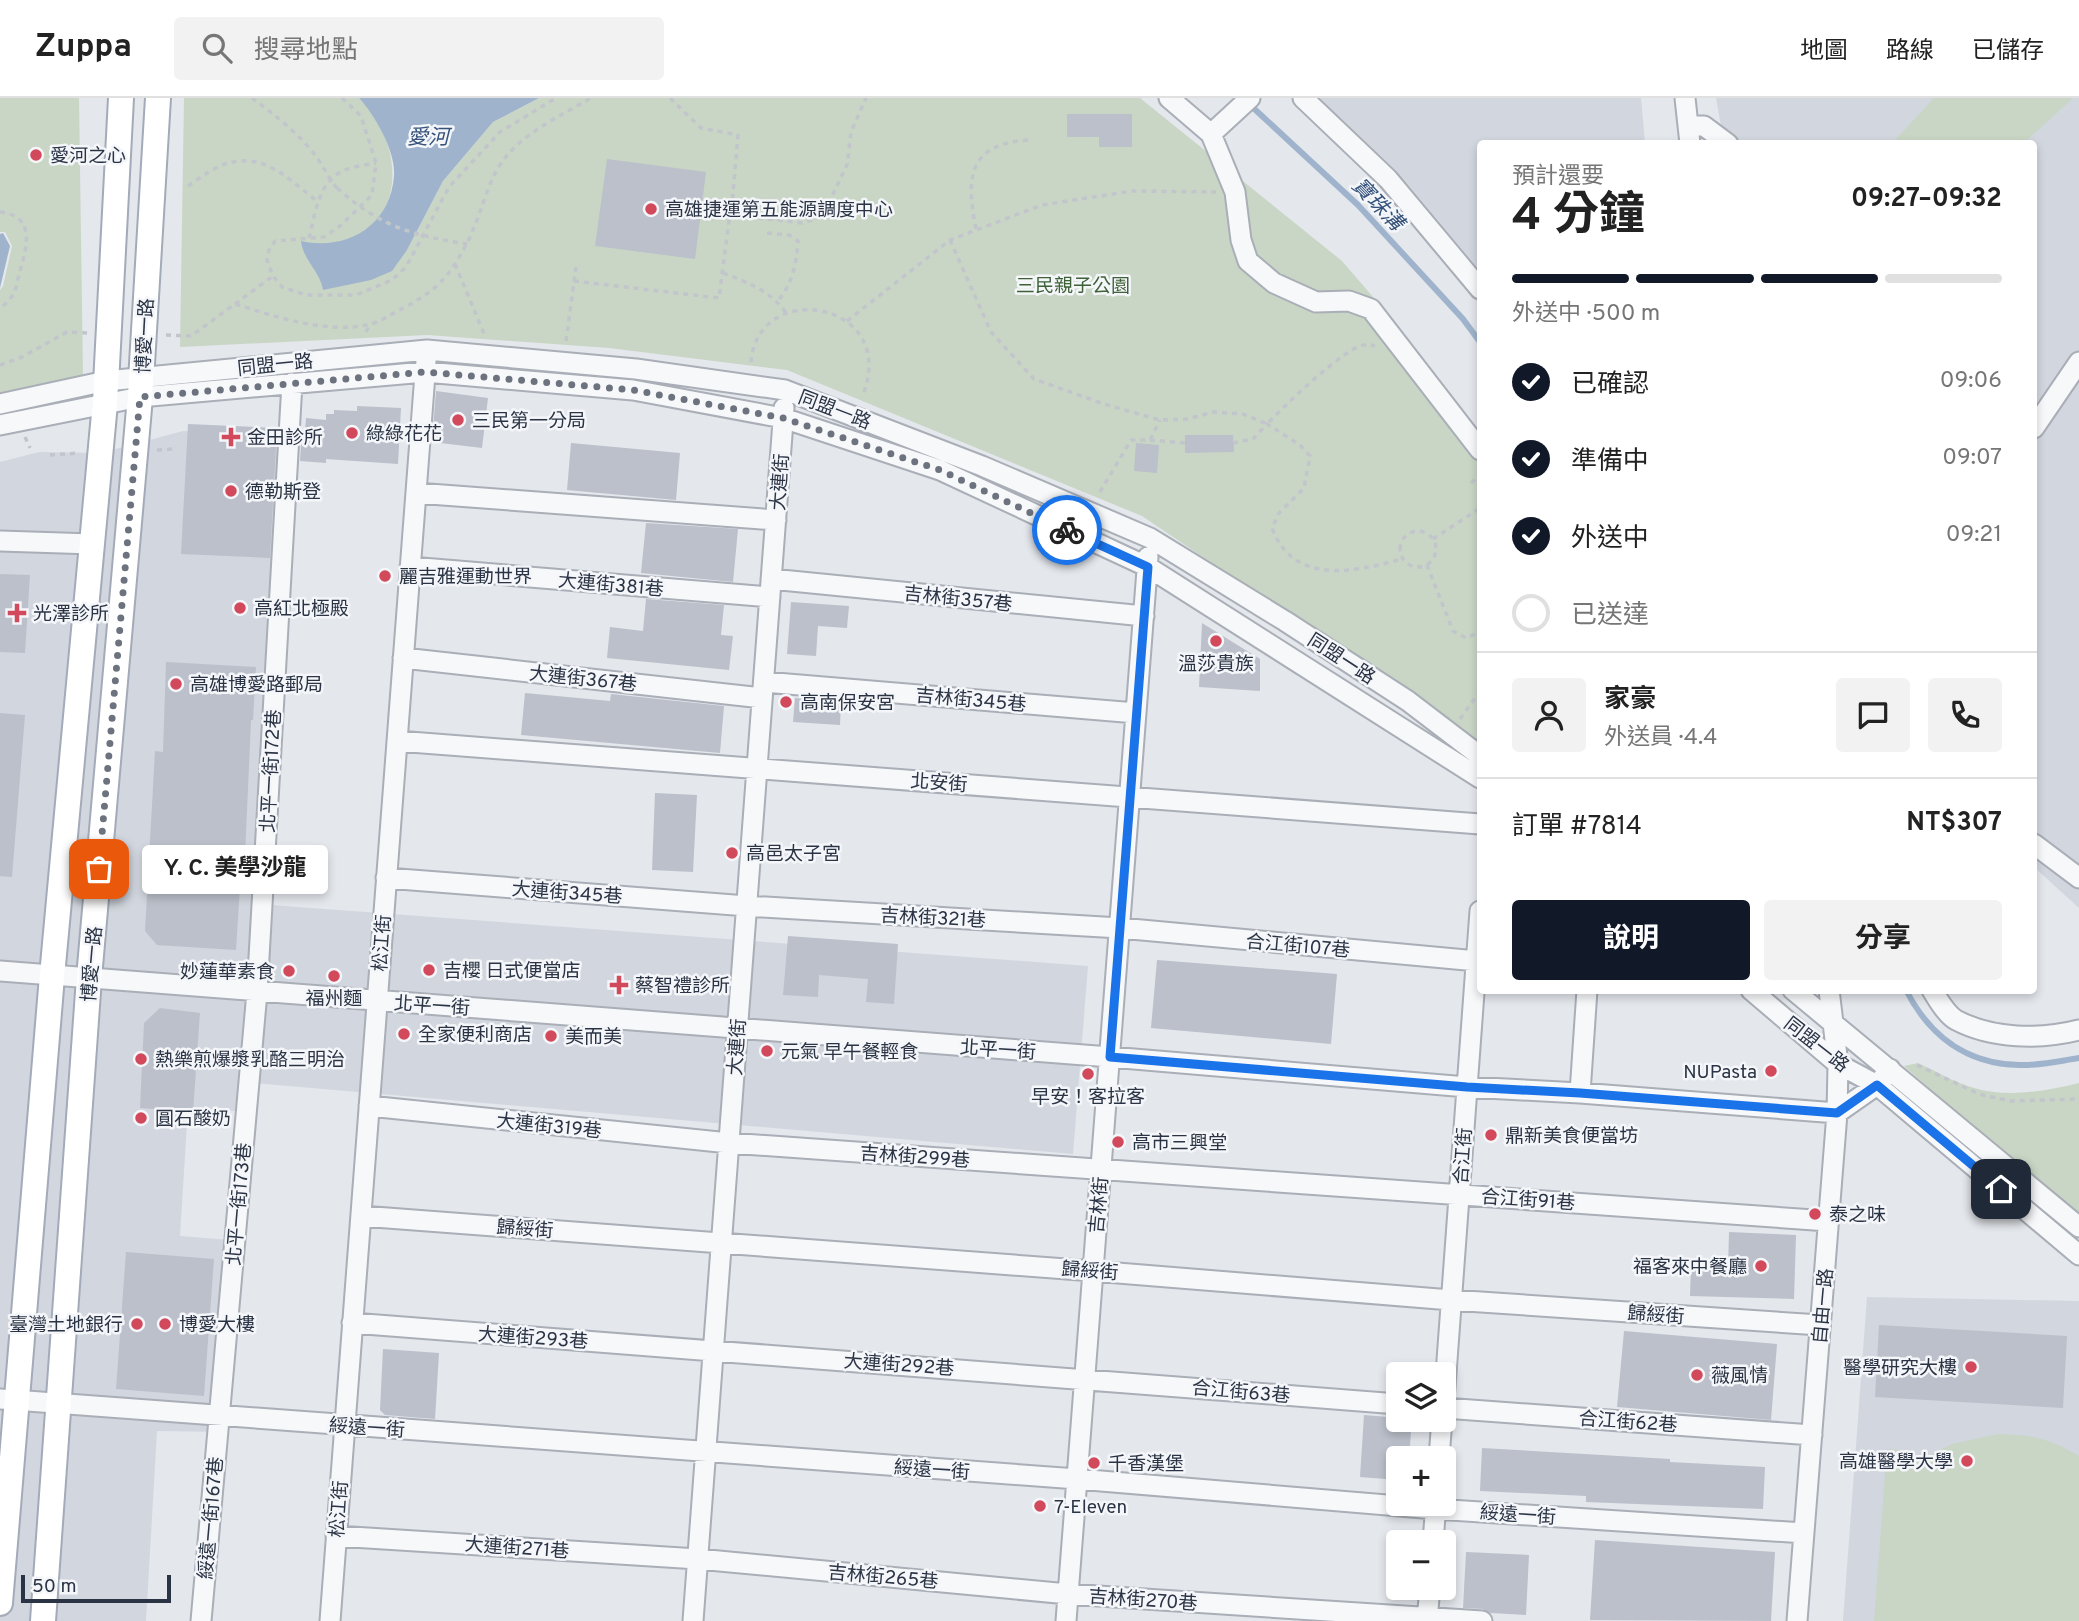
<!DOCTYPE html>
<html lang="zh-TW">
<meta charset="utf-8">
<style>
:root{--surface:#fff;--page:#f2f2f2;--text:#222;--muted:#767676;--line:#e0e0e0;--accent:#111827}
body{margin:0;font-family:Overpass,"Noto Sans TC",sans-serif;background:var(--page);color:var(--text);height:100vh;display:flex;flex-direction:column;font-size:26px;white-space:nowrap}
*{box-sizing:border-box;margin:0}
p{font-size:23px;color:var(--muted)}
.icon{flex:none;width:38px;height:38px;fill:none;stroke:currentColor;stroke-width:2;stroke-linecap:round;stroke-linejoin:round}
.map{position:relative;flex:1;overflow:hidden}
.details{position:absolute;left:1477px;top:42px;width:560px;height:854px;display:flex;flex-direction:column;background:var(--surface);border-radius:7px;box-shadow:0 4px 10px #0003}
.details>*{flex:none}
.tools{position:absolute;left:1386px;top:1264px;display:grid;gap:14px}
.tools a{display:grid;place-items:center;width:70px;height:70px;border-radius:7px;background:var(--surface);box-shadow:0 4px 10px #0003;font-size:35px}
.scale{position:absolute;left:21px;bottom:18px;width:150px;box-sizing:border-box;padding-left:7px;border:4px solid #2b3445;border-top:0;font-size:19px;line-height:24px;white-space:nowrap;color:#2b3445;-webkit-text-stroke:5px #f4f6f9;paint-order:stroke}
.pin{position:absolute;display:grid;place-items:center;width:60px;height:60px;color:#fff;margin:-30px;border-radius:14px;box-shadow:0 4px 10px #0006}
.courier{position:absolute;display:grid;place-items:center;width:70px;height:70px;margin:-35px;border:5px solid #1a73e8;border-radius:50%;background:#fff;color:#222;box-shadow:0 2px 9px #0007}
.bubble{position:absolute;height:49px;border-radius:7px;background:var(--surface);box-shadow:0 4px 10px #0003;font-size:23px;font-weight:700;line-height:49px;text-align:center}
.overview em{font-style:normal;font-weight:700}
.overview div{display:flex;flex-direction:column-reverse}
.overview{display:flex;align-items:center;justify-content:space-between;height:119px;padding:0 35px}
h1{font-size:46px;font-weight:700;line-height:52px}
.bar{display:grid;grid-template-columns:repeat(4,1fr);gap:10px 7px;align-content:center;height:84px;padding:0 35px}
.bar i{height:9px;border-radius:5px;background:var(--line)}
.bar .current{background:var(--accent)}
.bar p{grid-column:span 4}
.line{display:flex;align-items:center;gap:18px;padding:0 35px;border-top:2px solid var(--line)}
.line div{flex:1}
.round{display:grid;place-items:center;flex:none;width:74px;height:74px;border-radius:7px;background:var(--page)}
ol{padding:0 35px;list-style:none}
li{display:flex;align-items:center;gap:21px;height:77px}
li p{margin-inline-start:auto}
li .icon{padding:7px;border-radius:50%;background:var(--accent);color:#fff;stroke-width:4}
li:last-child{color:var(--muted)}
li i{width:38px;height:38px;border:4px solid var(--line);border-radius:50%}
.primary-button{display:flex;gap:14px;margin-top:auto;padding:14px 35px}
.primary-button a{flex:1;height:80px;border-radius:7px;background:var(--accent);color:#fff;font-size:28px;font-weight:700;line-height:80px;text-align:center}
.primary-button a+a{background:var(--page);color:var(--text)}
header{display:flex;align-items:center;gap:42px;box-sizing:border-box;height:98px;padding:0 35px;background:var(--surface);border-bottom:2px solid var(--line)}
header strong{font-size:33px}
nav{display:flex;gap:38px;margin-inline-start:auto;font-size:24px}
.search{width:490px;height:63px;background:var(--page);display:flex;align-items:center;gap:18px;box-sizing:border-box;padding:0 24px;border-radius:7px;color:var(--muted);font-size:26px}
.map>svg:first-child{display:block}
</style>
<header>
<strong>Zuppa</strong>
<div class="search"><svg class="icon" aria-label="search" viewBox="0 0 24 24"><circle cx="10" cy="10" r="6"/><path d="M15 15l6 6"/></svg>搜尋地點</div>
<nav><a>地圖</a><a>路線</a><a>已儲存</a></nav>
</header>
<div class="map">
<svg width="2079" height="1523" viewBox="0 0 2079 1523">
<rect width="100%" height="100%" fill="#e4e7ec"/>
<path fill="#d2d6de" d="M1319 0H1641L1645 45 1480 46V173L1406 84Z
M1716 0H2079V810L2034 769V46L1724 45Z
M183 333 285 338 250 874 235 1013 188 1009 180 1138 243 1143 227 1334 157 1333 146 1523H0V364L39 354 101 355Z
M271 807 1088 868 1073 1056 254 985Z
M1867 1199 2079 1203V1523H1843Z"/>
<path fill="#c9d6c5" d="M0 0H79L83 279 0 306V192L3 188 12 148 5 134H0Z
M184 0H359C412 54 405 143 317 147L308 162 320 177 323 192 407 152 443 83 493 24 539 0H1140L1342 163 1393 222 1480 335V646L1142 418 787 272 609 250 427 237 180 249Z
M1934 0H2073L2024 45H1892Z
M1918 965C1936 973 1955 985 1974 990 2007 1000 2047 993 2079 985V1116L1994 1047 1904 968Z
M1998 1336C2033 1337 2048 1340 2079 1358V1523H1874L1887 1351 1913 1353 1912 1367 1952 1346Z"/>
<path fill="#9fb4cc" d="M359 0H539L493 24 443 83 407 152 392 173 371 182 323 192C320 173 303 162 301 143 347 153 390 128 394 78 396 54 375 17 359 0Z
M3 135 10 148 0 190V136Z"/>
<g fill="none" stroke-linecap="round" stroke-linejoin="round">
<path stroke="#9fb4cc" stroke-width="6" d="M1248 5 1358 107 1463 221 1480 244
M1906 892C1929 937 1966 966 2019 967 2038 968 2059 963 2079 960"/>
</g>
<path fill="#bbc0ca" d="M1067 16H1132V49H1099V39H1067Z
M607 61 706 74 695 161 595 148Z
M436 293 488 300 482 350 432 344Z
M357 308 401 310 398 366 326 361V365L300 363 302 332H305L306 320 326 322V316H334V312L357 313Z
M188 326 277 330 270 460 181 456Z
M1185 337H1233L1234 354 1185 355Z
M571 345 680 355 676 402 567 392Z
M1136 345 1159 347 1157 375 1134 373Z
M646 425 738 431 733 484 641 475Z
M0 476 30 477 25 555 0 554Z
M646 501 724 507 721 537 733 538 729 572 607 560 610 529 643 533Z
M791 504 849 508 847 530 818 528 816 558 787 556Z
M1202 525 1260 561V593L1199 589Z
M166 564 256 569 253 622H251L245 758H242L236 852 157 847 145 833 155 653 163 654Z
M525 595 610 603 611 596 724 608 720 655 521 637Z
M795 600 841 603 840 627 793 624Z
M0 615 25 617 12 779 0 778Z
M655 695 697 697 693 774 652 772Z
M788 838 898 846 894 906 866 904 868 881 819 877 818 899 783 897Z
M1157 862 1337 876 1331 946 1151 930Z
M160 910 200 915 193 1014 140 1010 144 925Z
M1729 1134 1796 1137 1794 1201 1690 1198 1691 1168 1728 1169Z
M126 1154 214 1161 204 1298 116 1291Z
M1879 1227 2067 1238 2063 1310 1875 1299Z
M1624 1233 1777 1246 1771 1322 1617 1309Z
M383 1251 439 1255 435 1321 385 1317 380 1312Z
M1364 1317 1412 1321 1409 1360H1398V1382L1360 1379Z
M1482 1350 1670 1361V1364L1765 1369 1763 1411 1586 1404V1398L1480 1393Z
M1595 1442 1775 1454 1771 1523 1590 1522Z
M1466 1454 1529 1457 1526 1517 1491 1515 1483 1511 1463 1510Z"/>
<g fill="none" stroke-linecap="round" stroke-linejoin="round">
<g stroke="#a9aeb7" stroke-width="23">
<path id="minor" d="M1169 0 1211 36 1235 94 1241 142 1248 163 1274 185 1316 204 1349 203 1371 211 1480 352
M1303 0 1388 81 1480 191
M1685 0 1690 46
M1688 28H1704L1728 46
M1211 36 1250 0
M0 306 106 283 427 252 636 271 785 292 982 368 1150 440 1285 523 1408 603 1480 658
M0 327 140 299 425 274 633 292 783 320 940 372 1148 469 1480 680
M2034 330 2079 264
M416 395 776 422
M0 443 93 446
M410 469 770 499
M771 481 1144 518
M403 560 762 600
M764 584 1136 615
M397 643 1480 726
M2034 746 2079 780
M386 780 747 808 1120 830 1477 863
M0 873 1110 959 1467 989 1580 995 1837 1015 1877 987 1890 971
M1751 892 1838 966 1877 987 2079 1157
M1793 892 2079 1129
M1932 892C1938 902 1947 917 1956 922 1992 941 2040 942 2079 932
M1580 995 1587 892
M369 1008 729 1045 1828 1123
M361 1118 1093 1173 1451 1202 1820 1227
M352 1225 1398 1306
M0 1301 1077 1381 1435 1411 1804 1435
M1444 1303 1480 813
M1444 1310 1812 1337
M1439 1360 1442 1321
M336 1438 698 1461 1068 1496 1482 1523
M1433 1444 1436 1405
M201 1523 257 894 292 285
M330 1523 426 263
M693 1523 784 310
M1066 1523 1148 459
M1427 1523 1430 1489
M1797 1523 1837 1015 1838 966 1829 892"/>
</g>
<g stroke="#a3abb8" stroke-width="28">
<path id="major" d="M0 1505 52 878 105 305 121 0
M43 1523 89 880 140 299 158 0"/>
</g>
<path stroke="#c2c5cb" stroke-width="3.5" stroke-dasharray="5 5" stroke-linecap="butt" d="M252 0C275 17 301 37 318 61 325 71 329 81 337 90
M342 0 361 18 376 65 372 97 340 128 324 139 275 143 269 152 267 162 273 178 282 189 306 197H356L392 182 406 169 449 89 500 34 556 0
M670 0 701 30 738 37 732 106 740 114 760 120 802 125 822 119 847 67 851 34 866 0
M188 88C197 82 206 75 216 70 259 48 287 80 318 104
M0 114C36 118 27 148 20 173 18 180 17 188 14 195 11 201 5 206 0 211
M976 131C966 81 967 46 1028 42
M767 135 789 137 798 143C796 167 793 184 778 203
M309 140C315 117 318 84 343 73 353 68 366 67 376 65
M950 142 991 234 1034 281 1104 306 1160 322 1187 321 1214 314 1243 316 1267 326C1282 310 1345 249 1364 247 1368 246 1371 247 1375 248
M455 166 485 238
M723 175C747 184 771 193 786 215
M574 183 719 200 731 107
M235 206 273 178
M847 223 950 142 1042 107 1132 93 1216 94
M366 234 370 226
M166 237 191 238 235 206C273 218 329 237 370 226 381 224 393 215 403 210 438 192 450 178 468 143 481 118 487 83 504 61 525 34 562 17 591 0
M566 243 576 169
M751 264C758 178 902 204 862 299
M0 267 22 259 67 234 88 235
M25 339 30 350
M1150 342 1185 345
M1233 345 1253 341 1267 326 1300 347 1310 358 1304 390 1279 415 1272 430C1294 488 1354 474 1402 461
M157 352 173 351
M50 357 80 355
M1471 385 1480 377
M1100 394 1131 342H1150L1160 322
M1400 451a18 18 0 1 1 36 0a18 18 0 1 1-36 0Z
M1433 441 1480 410
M1427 467 1453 533 1466 540 1480 534
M1460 621 1480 593
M1917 967 1979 996 2010 1003 2079 1001"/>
<use href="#minor" stroke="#f7f8fa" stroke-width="19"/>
<use href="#major" stroke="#fff" stroke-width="24"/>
<path stroke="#c2c5cb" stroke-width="3.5" stroke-dasharray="5 5" stroke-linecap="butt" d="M337 90C380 128 410 137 467 146"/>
</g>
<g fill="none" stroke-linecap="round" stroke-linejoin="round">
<path stroke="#6c737f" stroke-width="7" stroke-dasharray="0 12.6" d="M99 771 140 299 425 274 633 292 783 320 940 372 1067 432"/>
<path stroke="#1a73e8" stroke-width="9" d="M1067 432 1148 469 1110 959 1467 989 1580 995 1837 1015 1877 987 2001 1091"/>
</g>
<g fill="#d1495b" stroke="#f4f6f9" stroke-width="2.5">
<circle cx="36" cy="57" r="7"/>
<circle cx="651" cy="111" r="7"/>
<circle cx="458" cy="322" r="7"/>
<circle cx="352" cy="335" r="7"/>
<path d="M227.5 328.5h7v7h7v7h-7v7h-7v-7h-7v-7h7z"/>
<circle cx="231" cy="393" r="7"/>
<circle cx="385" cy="478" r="7"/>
<circle cx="240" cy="510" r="7"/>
<path d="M13.5 504.5h7v7h7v7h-7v7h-7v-7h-7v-7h7z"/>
<circle cx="1216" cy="543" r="7"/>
<circle cx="176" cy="586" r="7"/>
<circle cx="786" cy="604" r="7"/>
<circle cx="732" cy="755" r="7"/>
<circle cx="429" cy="872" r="7"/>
<circle cx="289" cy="873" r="7"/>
<circle cx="334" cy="878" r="7"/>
<path d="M615.5 876.5h7v7h7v7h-7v7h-7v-7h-7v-7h7z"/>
<circle cx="404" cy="936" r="7"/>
<circle cx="551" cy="938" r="7"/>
<circle cx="767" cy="953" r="7"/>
<circle cx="141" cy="961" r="7"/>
<circle cx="1771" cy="973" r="7"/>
<circle cx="1088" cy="976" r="7"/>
<circle cx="141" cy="1020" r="7"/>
<circle cx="1491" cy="1037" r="7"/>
<circle cx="1118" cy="1044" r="7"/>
<circle cx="1815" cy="1116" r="7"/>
<circle cx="1761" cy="1168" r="7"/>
<circle cx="137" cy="1226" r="7"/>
<circle cx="165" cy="1226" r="7"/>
<circle cx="1971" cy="1269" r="7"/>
<circle cx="1697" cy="1277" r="7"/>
<circle cx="1967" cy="1363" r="7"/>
<circle cx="1094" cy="1365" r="7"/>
<circle cx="1040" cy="1408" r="7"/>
</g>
<g text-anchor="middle" stroke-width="5" stroke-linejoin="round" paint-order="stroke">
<g font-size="19" fill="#2b3445" stroke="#f4f6f9" text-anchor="start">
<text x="50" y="64">愛河之心</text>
<text x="665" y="118">高雄捷運第五能源調度中心</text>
<text x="472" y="329">三民第一分局</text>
<text x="366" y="342">綠綠花花</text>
<text x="247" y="346">金田診所</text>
<text x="245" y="400">德勒斯登</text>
<text x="399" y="485">麗吉雅運動世界</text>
<text x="254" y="517">高紅北極殿</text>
<text x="33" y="522">光澤診所</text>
<text x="1216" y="572" text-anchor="middle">溫莎貴族</text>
<text x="190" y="593">高雄博愛路郵局</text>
<text x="800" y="611">高南保安宮</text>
<text x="746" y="762">高邑太子宮</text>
<text x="443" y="879">吉櫻 日式便當店</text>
<text x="275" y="880" text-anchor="end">妙蓮華素食</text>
<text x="635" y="894">蔡智禮診所</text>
<text x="334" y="907" text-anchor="middle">福州麵</text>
<text x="418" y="943">全家便利商店</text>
<text x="565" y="945">美而美</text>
<text x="781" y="960">元氣 早午餐輕食</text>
<text x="155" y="968">熱樂煎爆漿乳酪三明治</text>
<text x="1757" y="980" text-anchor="end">NUPasta</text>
<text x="1088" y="1005" text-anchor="middle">早安！客拉客</text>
<text x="155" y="1027">圓石酸奶</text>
<text x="1505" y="1044">鼎新美食便當坊</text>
<text x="1132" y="1051">高市三興堂</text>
<text x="1829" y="1123">泰之味</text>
<text x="1747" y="1175" text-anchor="end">福客來中餐廳</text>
<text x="123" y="1233" text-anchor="end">臺灣土地銀行</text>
<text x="179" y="1233">博愛大樓</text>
<text x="1957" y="1276" text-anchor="end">醫學研究大樓</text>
<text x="1711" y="1284">薇風情</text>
<text x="1953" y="1370" text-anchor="end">高雄醫學大學</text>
<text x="1108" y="1372">千香漢堡</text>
<text x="1054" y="1415">7-Eleven</text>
</g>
<g font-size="19" fill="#3f6138" stroke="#f4f6f9">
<text x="1073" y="194">三民親子公園</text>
</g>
<g font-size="19" fill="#2b3445" stroke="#f4f6f9">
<text transform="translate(144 238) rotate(-87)" y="7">博愛一路</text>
<text transform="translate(275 266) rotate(-6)" y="7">同盟一路</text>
<text transform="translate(835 311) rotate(21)" y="7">同盟一路</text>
<text transform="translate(779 384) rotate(-86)" y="7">大連街</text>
<text transform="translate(611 486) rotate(5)" y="7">大連街381巷</text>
<text transform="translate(958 500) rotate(6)" y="7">吉林街357巷</text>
<text transform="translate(1342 560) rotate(33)" y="7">同盟一路</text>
<text transform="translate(583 580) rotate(6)" y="7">大連街367巷</text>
<text transform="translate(971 601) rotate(5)" y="7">吉林街345巷</text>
<text transform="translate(270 673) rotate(-87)" y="7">北平一街172巷</text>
<text transform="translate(939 684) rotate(4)" y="7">北安街</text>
<text transform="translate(567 794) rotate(4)" y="7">大連街345巷</text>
<text transform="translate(933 819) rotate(3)" y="7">吉林街321巷</text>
<text transform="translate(381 845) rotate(-86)" y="7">松江街</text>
<text transform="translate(1298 847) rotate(5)" y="7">合江街107巷</text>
<text transform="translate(91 866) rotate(-85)" y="7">博愛一路</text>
<text transform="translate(432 907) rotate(4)" y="7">北平一街</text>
<text transform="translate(1817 946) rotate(38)" y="7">同盟一路</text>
<text transform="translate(736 949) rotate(-86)" y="7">大連街</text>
<text transform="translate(998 951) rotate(4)" y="7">北平一街</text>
<text transform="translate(549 1027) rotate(6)" y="7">大連街319巷</text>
<text transform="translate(915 1058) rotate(4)" y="7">吉林街299巷</text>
<text transform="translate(1462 1058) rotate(-86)" y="7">合江街</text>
<text transform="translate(1528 1101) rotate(4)" y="7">合江街91巷</text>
<text transform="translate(238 1106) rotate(-85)" y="7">北平一街173巷</text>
<text transform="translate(1098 1107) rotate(-85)" y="7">吉林街</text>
<text transform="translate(525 1130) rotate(4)" y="7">歸綏街</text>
<text transform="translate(1090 1172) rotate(4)" y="7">歸綏街</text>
<text transform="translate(1822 1208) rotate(-85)" y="7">自由一路</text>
<text transform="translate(1656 1216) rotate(4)" y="7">歸綏街</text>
<text transform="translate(533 1239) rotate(4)" y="7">大連街293巷</text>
<text transform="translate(899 1266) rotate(4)" y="7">大連街292巷</text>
<text transform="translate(1241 1293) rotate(5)" y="7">合江街63巷</text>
<text transform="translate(1628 1323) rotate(4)" y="7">合江街62巷</text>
<text transform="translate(367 1329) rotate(4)" y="7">綏遠一街</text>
<text transform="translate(932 1371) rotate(4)" y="7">綏遠一街</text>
<text transform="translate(338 1411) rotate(-86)" y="7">松江街</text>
<text transform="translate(1518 1416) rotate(4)" y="7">綏遠一街</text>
<text transform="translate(210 1420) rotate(-85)" y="7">綏遠一街167巷</text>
<text transform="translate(517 1449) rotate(4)" y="7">大連街271巷</text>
<text transform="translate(883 1478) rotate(5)" y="7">吉林街265巷</text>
<text transform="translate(1143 1501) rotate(4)" y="7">吉林街270巷</text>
</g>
<g font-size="21" font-style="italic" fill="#34527a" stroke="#f4f6f9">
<text x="428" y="46">愛河</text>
<text transform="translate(1378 106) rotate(46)" y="7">寶珠溝</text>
</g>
</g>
</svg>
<div class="tools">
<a><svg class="icon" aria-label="layers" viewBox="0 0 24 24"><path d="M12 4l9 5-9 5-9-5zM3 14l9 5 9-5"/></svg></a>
<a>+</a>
<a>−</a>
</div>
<div class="scale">50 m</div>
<div class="pin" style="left:99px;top:771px;background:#ea580c"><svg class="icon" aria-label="bag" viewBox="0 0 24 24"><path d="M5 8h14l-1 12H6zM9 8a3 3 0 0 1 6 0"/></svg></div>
<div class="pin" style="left:2001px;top:1091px;background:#1f2937"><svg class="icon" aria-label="home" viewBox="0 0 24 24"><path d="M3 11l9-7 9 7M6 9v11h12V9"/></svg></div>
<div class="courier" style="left:1067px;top:432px"><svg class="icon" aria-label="bike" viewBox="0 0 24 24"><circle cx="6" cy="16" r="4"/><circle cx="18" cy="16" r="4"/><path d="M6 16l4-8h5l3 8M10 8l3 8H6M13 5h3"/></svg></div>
<div class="bubble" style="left:142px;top:747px;width:186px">Y. C. 美學沙龍</div>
<section class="details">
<div class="overview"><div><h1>4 分鐘</h1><p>預計還要</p></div><em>09:27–09:32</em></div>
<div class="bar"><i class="current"></i><i class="current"></i><i class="current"></i><i></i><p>外送中 · 500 m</p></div>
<ol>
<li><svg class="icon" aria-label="check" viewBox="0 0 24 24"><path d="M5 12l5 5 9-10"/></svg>已確認<p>09:06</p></li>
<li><svg class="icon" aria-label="check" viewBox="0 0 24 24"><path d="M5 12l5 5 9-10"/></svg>準備中<p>09:07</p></li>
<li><svg class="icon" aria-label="check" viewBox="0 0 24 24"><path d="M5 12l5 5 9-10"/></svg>外送中<p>09:21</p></li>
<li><i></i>已送達</li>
</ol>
<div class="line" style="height:126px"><a class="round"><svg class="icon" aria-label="person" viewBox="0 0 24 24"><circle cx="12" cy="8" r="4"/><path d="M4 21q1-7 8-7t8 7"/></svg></a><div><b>家豪</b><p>外送員 · 4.4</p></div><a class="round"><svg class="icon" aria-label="chat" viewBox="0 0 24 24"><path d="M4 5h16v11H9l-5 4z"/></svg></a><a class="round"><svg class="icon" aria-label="phone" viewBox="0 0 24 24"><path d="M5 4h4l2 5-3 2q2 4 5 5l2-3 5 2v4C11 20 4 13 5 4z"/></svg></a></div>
<div class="line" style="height:91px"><div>訂單 #7814</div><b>NT$307</b></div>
<div class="primary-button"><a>說明</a><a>分享</a></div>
</section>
</div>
